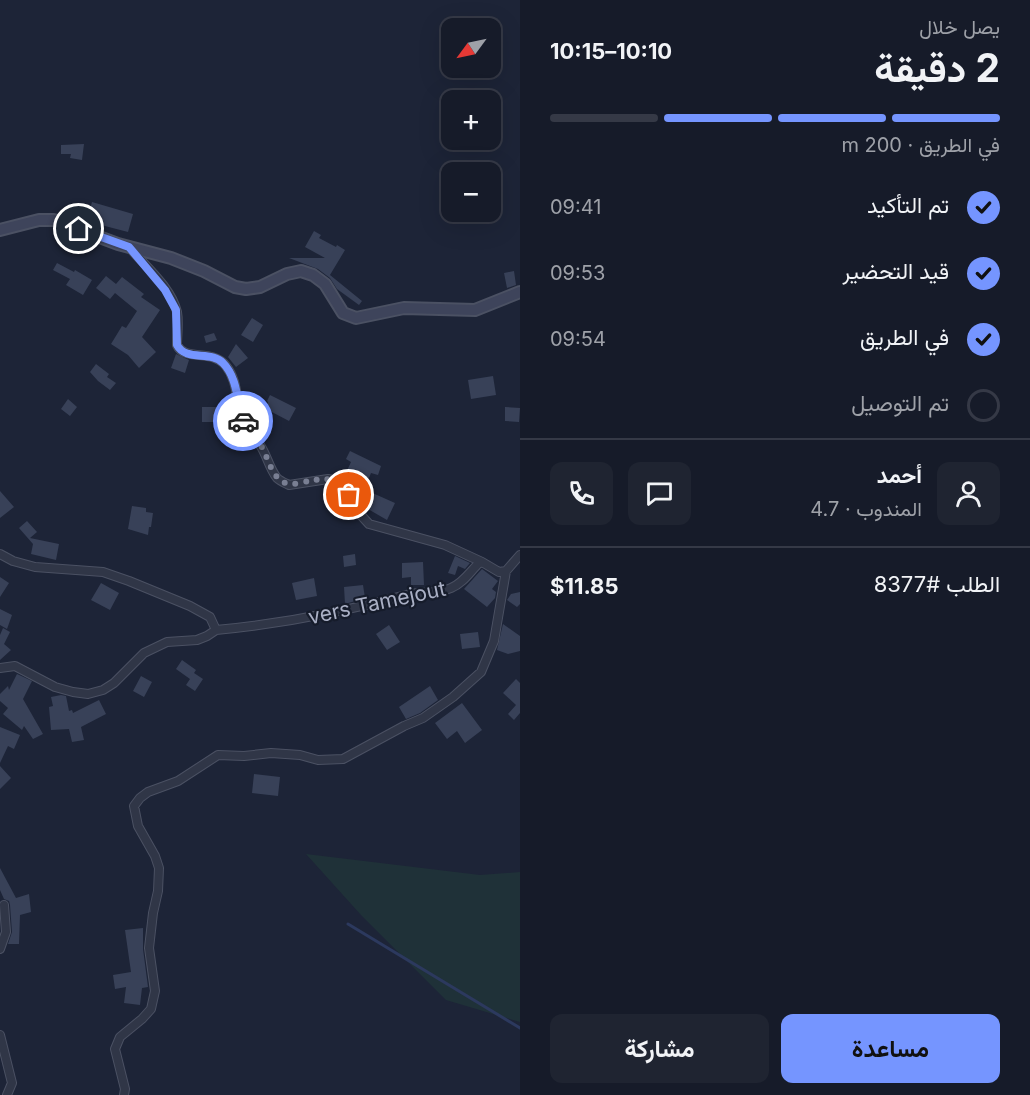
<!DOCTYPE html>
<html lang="ar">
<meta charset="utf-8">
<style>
:root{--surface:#161b29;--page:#1f2431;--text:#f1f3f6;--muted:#9ea1a8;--line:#353946;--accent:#7595ff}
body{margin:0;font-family:Inter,Vazirmatn,sans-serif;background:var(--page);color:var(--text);direction:rtl;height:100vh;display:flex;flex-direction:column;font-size:22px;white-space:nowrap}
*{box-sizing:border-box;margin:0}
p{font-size:20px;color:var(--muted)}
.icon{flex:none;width:33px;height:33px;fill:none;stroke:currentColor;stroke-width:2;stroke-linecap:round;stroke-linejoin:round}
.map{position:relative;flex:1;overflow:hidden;direction:ltr}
.sheet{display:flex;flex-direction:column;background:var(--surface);width:510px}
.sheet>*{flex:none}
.needle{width:39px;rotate:237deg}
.controls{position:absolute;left:441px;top:18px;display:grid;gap:12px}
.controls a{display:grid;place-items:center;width:60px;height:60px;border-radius:12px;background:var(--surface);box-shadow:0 6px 24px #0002,0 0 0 2px var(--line);font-size:30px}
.pin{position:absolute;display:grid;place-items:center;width:51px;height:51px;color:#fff;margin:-26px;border:3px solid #fff;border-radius:50%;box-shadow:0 2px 6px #0007}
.courier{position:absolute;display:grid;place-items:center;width:60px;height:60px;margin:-30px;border:4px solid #7595ff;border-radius:50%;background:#fff;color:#222;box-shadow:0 2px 8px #0007}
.head em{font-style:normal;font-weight:700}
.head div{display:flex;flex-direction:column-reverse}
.head{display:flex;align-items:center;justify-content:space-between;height:102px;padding:0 30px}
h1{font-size:39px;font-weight:700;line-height:45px}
.bar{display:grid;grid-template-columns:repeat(4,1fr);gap:9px 6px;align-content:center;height:72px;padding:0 30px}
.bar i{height:8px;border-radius:4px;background:var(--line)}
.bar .current{background:var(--accent)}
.bar p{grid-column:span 4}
.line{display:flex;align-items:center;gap:15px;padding:0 30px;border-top:2px solid var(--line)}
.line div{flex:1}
.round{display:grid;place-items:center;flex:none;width:63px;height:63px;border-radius:12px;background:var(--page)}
ol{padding:0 30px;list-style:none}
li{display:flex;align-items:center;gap:18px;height:66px}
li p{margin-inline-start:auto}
li .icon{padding:6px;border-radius:50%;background:var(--accent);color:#111;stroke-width:4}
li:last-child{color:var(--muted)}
li i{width:33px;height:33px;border:3px solid var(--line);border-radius:50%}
.cta{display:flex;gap:12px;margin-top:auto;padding:12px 30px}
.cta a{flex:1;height:69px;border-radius:12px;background:var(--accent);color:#111;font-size:24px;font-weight:700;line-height:69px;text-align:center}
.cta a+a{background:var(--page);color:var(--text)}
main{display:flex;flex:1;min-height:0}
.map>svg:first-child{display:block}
</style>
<main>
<section class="sheet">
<div class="head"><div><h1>2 دقيقة</h1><p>يصل خلال</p></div><em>10:10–10:15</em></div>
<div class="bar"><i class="current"></i><i class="current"></i><i class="current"></i><i></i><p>في الطريق · 200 m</p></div>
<ol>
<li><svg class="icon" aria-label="check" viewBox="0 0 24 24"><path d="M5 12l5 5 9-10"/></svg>تم التأكيد<p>09:41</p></li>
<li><svg class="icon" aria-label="check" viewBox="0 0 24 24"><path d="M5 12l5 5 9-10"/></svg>قيد التحضير<p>09:53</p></li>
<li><svg class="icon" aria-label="check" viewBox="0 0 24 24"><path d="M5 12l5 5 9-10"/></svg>في الطريق<p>09:54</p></li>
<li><i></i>تم التوصيل</li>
</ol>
<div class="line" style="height:108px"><a class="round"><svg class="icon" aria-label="person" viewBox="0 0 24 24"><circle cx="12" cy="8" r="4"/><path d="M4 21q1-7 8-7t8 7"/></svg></a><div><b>أحمد</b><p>المندوب · 4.7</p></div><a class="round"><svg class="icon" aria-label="chat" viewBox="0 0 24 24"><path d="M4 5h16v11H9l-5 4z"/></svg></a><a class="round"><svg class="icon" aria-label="phone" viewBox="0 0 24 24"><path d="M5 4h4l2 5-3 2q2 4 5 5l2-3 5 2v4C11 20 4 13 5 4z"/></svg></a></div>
<div class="line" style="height:78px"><div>الطلب #8377</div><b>$11.85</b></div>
<div class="cta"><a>مساعدة</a><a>مشاركة</a></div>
</section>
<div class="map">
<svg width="520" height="1095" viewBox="0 0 520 1095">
<rect width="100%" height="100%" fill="#1d2437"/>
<path fill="#1f3138" d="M306 854 480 875 520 872V1022L446 1000 361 915Z"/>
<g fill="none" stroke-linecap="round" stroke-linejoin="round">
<path stroke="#2c395e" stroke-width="3" d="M348 924 520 1028"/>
</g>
<path fill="#384158" d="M84 144 82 160 70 158 71 154H61V145Z
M92 202 133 214 128 232 78 219 81 207 90 209Z
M314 231 321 235 319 238 336 247 337 245 345 250 330 275 362 301 359 305 337 289 330 278 318 269 289 258H325L305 247Z
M57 263 74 272 75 270 92 280 83 295 66 285 70 279 53 270Z
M514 271 516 285 507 288 504 273Z
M106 276 116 284 122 277 144 294 141 297 160 310 142 337 156 352 139 368 128 355 111 344 122 326 126 328 137 311 115 293 110 299 96 288Z
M252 318 263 325 253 342 241 335Z
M214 333 217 340 206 343 204 336Z
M236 344 248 358 236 367 228 357Z
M176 354 189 360 185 373 171 368Z
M96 364 109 374 107 377 116 383 110 390 98 381 90 372Z
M493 376 496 395 471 399 468 380Z
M270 395 296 408 289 421 268 410V402L267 401Z
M68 399 77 407 70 416 61 409Z
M202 407H218V413L235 414 237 423V434L218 433 219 422H202Z
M505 407 520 408 519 422 505 421Z
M350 451 381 466 378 475 371 473 365 488 357 492 351 485 358 480 345 475 351 462 346 459Z
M0 491 14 507 0 518Z
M368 491 395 503 387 520 361 505Z
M132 506 146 508V512L153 513 151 527H149L148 535 128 529Z
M27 521 37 532 30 538 59 544 56 560 31 554 33 544 19 528Z
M355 554 356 565 344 567 343 556Z
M455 556 470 563 465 569 458 566 455 575 448 573Z
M423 562 424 585H411V577L402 578V563Z
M482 569 498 581 492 589 496 592 495 598 487 607 464 589Z
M0 577 9 583 0 597Z
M314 578 317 596 296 600 292 583Z
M101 583 119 593 110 610 91 600Z
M363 585 365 598 345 604 344 587Z
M520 592V604L517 607 507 600 511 594Z
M0 609 12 615 7 629 0 625Z
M503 624 520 636V651L508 654 497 650Z
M389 625 400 642 387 650 376 634Z
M3 628 10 632 4 644 11 650 0 660V635Z
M478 632 480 647 462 649 460 634Z
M182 660 196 670 194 673 203 679 195 691 186 685 190 679 176 669Z
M17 674 32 681 23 699 43 734 33 739 24 726 22 730 3 714 8 708 0 701V694L8 686 9 690Z
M141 676 152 682 144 697 133 691Z
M516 679 520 683V713L514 720 508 714 516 705 503 693Z
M430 686 438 700 420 713 406 719 399 707Z
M61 695 66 696 69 711 72 710 73 713 99 700 106 714 81 727 84 740 72 742 69 729 51 730 49 707 53 706 51 697Z
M462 703 482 730 465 743 457 731 447 739 435 723Z
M0 727 20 735 14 749 8 746 0 763Z
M0 766 11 778 0 789Z
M254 774 280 777 278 796 252 793Z
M0 868 16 898 29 894 31 912 20 915 19 944H8L12 932 10 905 9 901 4 899 0 890Z
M143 928V949L148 987 142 988 140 1005 124 1003 126 987 115 989 113 975 131 972 125 930Z"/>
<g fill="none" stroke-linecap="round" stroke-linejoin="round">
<g stroke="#4b5163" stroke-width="10">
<path id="street" d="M129 247C145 266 171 287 177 312 179 323 177 335 177 345 185 362 212 348 226 366 238 381 236 401 242 418 245 429 254 435 260 445 267 455 269 468 277 478 280 481 285 483 289 485L328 479 338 481 345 488 358 512 369 524 445 545 482 562
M0 554 13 561 35 567 103 572 129 581 190 606 210 617 216 630
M216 630C281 624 343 612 406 595 421 591 436 595 451 588 462 584 470 572 478 564L482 562 499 572 506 571 520 555
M0 668 15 666 55 687 73 692 88 694 103 690 114 683 144 653 167 642 197 640 207 636 216 630
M0 949 6 932 4 905
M0 1035 12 1083 7 1095
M124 1095 125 1089 115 1049 120 1037 142 1019 151 1009 155 991 149 948 153 913 158 891 159 868 155 856 138 826 134 806 140 798 148 792 178 781 218 755 244 756 271 753 300 755 318 760 343 759 404 726 423 718 453 697 481 672 494 641 506 571"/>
</g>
<g stroke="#4b5163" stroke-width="14">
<path id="secondary" d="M0 230 39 220H54L118 244 171 258 204 271 235 287 246 289 260 287 287 274 301 271 313 275 325 284 343 313 356 318 404 308 475 310 520 292"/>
</g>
<use href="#street" stroke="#303647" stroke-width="8"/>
<use href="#secondary" stroke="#3e445b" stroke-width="10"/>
</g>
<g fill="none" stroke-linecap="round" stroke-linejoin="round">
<path stroke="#797f93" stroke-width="6" stroke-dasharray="0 10.8" d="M243 421C247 430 254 436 260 444 268 456 271 477 285 483 290 485 294 484 299 483 321 479 335 473 349 495"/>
<path stroke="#7595ff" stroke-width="8" d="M79 229 129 247 165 290 176 310 177 345C186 362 211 350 223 363 238 378 237 403 243 421"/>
</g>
<g text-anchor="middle" stroke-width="4.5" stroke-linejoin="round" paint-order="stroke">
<g font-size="21" fill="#aab0c5" stroke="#161c2b">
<text transform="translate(377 603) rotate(-12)" y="7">vers Tamejout</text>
</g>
</g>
</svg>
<div class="controls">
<a><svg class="needle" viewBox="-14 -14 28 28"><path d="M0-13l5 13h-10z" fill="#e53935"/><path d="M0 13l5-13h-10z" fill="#9ea1a8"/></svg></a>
<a>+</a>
<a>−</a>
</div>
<div class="pin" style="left:349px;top:495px;background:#ea580c"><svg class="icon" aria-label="bag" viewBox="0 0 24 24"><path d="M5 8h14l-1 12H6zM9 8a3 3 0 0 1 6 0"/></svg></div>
<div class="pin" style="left:79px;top:229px;background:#1f2937"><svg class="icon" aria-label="home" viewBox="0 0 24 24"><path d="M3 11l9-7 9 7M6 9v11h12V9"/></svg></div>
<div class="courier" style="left:243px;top:421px"><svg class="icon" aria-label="car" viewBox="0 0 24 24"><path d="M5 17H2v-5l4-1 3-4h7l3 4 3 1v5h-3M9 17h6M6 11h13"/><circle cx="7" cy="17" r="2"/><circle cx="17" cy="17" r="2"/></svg></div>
</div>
</main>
